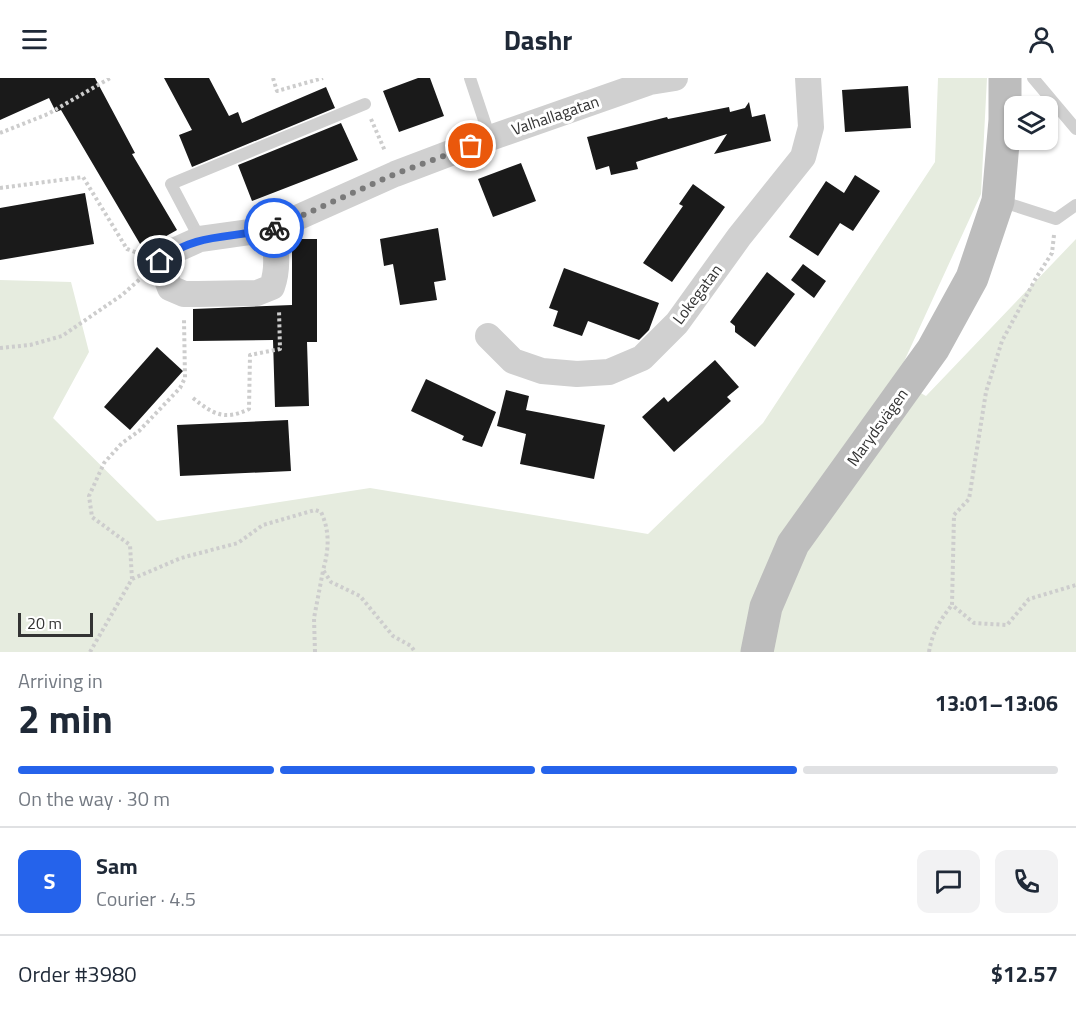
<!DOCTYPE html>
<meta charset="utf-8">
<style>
:root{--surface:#fff;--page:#f2f2f3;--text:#1f2937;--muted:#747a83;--line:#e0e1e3;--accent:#2563eb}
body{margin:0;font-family:"Titillium Web",sans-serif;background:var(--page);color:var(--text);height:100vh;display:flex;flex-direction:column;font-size:22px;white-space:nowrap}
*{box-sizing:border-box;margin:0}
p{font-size:20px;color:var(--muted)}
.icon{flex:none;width:33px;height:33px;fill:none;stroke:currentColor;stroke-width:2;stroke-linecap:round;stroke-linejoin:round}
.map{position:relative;height:574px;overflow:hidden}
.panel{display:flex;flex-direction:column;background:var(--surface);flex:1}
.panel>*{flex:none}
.fabs{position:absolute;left:1004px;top:18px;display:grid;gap:12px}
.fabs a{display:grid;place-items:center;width:54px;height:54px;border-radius:12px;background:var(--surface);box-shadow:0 2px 4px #0004;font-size:30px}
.scale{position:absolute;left:18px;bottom:15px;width:75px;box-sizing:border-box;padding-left:6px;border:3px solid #333;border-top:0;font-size:16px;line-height:21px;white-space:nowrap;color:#333;-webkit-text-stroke:4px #fff;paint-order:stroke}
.pin{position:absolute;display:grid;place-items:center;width:51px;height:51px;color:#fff;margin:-26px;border:3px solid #fff;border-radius:50%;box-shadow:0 2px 6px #0007}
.courier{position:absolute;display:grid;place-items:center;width:60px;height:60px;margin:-30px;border:4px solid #2563eb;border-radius:50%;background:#fff;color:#222;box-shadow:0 2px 8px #0007}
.summary em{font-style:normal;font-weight:700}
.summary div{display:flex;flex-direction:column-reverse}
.summary{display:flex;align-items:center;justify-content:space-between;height:102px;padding:0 18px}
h1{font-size:39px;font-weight:700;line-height:45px}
.bar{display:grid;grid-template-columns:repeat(4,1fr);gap:9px 6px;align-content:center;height:72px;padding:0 18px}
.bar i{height:8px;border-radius:4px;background:var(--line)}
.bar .active{background:var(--accent)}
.bar p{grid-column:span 4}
.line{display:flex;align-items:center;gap:15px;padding:0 18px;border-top:2px solid var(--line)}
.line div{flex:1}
.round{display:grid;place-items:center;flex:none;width:63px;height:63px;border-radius:12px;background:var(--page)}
header{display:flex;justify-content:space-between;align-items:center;height:78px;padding:0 18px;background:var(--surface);font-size:27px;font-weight:700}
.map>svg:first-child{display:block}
</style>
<header><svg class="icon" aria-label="menu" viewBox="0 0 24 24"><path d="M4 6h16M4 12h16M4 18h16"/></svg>Dashr<svg class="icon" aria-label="person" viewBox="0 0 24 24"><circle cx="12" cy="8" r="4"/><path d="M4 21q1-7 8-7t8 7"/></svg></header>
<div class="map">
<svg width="1076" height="574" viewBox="0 0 1076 574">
<rect width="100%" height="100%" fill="#fff"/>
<path fill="#e6ecdf" d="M938 0H987L981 116 896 301 926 318 1076 161V574H0V202L71 204 89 274 53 340 157 443 370 410 648 456 763 345 935 84Z"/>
<path fill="#1a1a1a" d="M0 0H95L135 75 132 76 177 152 143 171 61 32 56 34 49 20 0 42Z
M164 0H209L229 38 238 34 242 45 326 9 335 30 192 89 179 57 192 52Z
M418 0H430L444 38 399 54 383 13Z
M908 8 911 50 845 54 842 12Z
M749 24 752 39 765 36 771 63 714 76 727 56 636 84 638 91 611 97 609 88 596 92 587 59 667 39 668 41 729 29 730 34 745 30Z
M341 45 358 82 252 123 238 87Z
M521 85 536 123 493 139 478 101Z
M855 97 880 113 853 153 840 145 818 178 789 159 826 103 844 115Z
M693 106 725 129 672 204 643 185 683 128 679 126Z
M85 115 94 166 0 182V130Z
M438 150 446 202 434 204 437 222 400 227 393 186 384 188 380 161Z
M292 161H317V264H307L309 328 275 329 273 262 193 263V231L292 227Z
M803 186 826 203 814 220 791 202Z
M564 190 659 225 649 252 639 262 588 243 582 258 553 248 558 233 549 230Z
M767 194 795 216 755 269 735 254V248L730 244Z
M157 269 183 293 130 352 104 329Z
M715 282 739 309 727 319 731 323 674 374 642 339 664 319 668 324Z
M426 301 496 334 482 369 462 362 464 358 411 333Z
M506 312 529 318 526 332 605 347 594 401 520 386 526 356 497 348Z
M288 342 291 393 180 398 177 347Z"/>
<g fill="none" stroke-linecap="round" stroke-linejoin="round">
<path stroke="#cdcdcd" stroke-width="4" stroke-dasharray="3 3" stroke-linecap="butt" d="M273 0 277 13 323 0
M371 41 385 73
M0 55 48 36 110 0
M0 110 83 99 127 171 138 175
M1054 157 1052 175 1036 200 1002 263 986 314 969 421 954 437 952 527 974 545 1007 547 1029 521 1076 507
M0 270 30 267 62 258 122 217 141 200
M193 320C213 336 224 343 249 331L250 277 280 271 279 232
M132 501 181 480 238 465 263 447 315 432 321 434C330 453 329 472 323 492L331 504 360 518 393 558 411 568 415 574
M90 574 132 501 130 467 92 439 89 418 104 385 122 365 139 353 180 310 185 300 184 241
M315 574 314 540 323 493
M929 574C932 555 940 542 952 527"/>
<path stroke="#d0d0d0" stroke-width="12" d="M470 0 490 60
M1033 0 1076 51
M1000 123 1056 141 1076 127
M200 161 171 106 365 26"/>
<path stroke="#d0d0d0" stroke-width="26" d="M272 151C276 171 279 189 272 209L257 215 198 216H184L170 210 160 183 171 174 200 161 272 151 395 96 490 60 650 4 675 0
M488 258 513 283 542 293 577 296 609 294 642 280 677 245 739 159 803 79 811 49 808 0"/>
<path stroke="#bdbdbd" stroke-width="33" d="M757 574 766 529 793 466 933 271 972 200 998 123 1005 42V0"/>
</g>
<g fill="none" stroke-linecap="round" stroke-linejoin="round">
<path stroke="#7a7a7a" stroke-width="6" stroke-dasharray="0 10.8" d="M274 150 395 96 471 68"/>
<path stroke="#2563eb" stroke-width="8" d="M160 183C195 154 233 161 274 150"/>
</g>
<g text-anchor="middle" stroke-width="6" stroke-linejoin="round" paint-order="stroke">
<g font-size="16" fill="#333" stroke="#fff">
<text transform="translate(555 37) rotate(-19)" y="6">Valhallagatan</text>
<text transform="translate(697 216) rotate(-53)" y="6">Lokegatan</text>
<text transform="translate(877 349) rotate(-54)" y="6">Marydsvägen</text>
</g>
</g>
</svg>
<div class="fabs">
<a><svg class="icon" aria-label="layers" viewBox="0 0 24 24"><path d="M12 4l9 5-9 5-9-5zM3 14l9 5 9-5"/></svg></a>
</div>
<div class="scale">20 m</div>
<div class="pin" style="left:471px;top:68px;background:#ea580c"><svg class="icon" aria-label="bag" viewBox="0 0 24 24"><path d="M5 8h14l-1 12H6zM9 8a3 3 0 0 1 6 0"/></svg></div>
<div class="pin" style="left:160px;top:183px;background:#1f2937"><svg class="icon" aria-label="home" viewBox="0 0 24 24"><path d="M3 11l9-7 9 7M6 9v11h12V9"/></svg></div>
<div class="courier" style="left:274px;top:150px"><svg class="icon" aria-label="bike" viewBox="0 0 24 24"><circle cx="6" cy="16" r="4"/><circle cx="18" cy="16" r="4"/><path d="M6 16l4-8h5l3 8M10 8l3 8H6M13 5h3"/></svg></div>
</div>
<section class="panel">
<div class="summary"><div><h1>2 min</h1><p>Arriving in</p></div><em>13:01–13:06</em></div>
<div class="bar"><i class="active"></i><i class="active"></i><i class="active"></i><i></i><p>On the way · 30 m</p></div>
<div class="line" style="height:108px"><b class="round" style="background:var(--accent);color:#fff">S</b><div><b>Sam</b><p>Courier · 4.5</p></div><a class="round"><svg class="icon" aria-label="chat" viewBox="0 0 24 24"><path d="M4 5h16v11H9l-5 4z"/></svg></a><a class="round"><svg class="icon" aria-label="phone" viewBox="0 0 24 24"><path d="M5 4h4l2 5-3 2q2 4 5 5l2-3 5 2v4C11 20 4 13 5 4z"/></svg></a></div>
<div class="line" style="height:78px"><div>Order #3980</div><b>$12.57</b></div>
</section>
